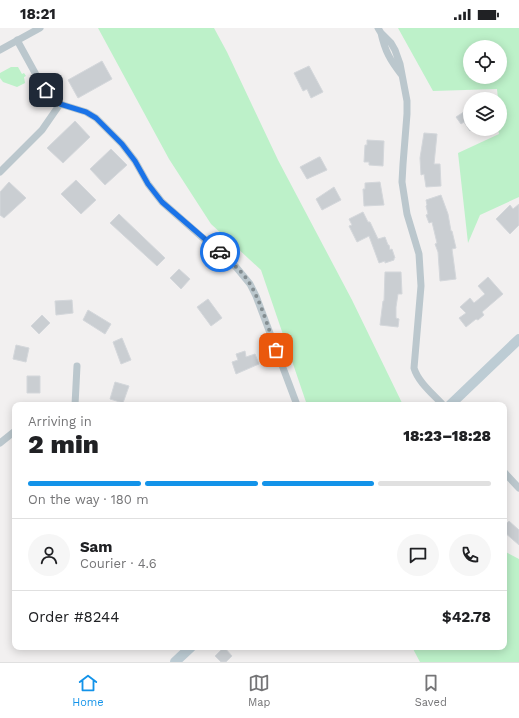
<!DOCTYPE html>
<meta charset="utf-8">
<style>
:root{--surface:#fff;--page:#f6f6f6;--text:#202124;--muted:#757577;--line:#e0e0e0;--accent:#1393e9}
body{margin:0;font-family:"Work Sans",sans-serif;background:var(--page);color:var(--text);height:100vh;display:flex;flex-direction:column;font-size:15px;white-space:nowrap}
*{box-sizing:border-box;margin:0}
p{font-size:13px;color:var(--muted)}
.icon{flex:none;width:22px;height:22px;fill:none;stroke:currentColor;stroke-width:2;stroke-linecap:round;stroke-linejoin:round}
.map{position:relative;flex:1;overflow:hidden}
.details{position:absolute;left:12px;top:374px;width:495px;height:248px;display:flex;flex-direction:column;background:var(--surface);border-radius:8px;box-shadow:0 2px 10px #0003}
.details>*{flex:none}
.controls{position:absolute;left:463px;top:12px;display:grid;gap:8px}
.controls a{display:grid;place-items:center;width:44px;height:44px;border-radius:50%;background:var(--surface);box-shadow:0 2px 10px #0003;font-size:20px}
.pin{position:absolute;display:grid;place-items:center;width:34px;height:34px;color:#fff;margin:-17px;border-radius:8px;box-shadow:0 2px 6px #0006}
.courier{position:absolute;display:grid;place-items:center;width:40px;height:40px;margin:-20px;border:3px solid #1a73e8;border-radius:50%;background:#fff;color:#222;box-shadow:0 1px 5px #0007}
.summary em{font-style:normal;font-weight:800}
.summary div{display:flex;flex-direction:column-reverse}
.summary{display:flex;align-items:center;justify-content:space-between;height:68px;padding:0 16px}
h1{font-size:26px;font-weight:800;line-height:30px}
.bar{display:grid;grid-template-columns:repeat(4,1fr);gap:6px 4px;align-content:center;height:48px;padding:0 16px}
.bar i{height:5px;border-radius:3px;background:var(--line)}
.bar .current{background:var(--accent)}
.bar p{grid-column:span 4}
.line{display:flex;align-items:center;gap:10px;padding:0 16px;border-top:1px solid var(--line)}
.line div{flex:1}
.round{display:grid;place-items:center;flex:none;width:42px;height:42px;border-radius:21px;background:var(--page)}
.status{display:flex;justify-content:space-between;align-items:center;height:28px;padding:0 20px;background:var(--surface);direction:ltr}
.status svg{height:11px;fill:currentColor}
.tab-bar{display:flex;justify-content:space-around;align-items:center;height:56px;border-top:1px solid var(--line);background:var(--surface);font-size:11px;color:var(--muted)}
.tab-bar a{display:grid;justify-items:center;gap:2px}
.tab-bar .current{color:var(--accent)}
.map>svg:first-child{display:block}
</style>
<div class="status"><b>18:21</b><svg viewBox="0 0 49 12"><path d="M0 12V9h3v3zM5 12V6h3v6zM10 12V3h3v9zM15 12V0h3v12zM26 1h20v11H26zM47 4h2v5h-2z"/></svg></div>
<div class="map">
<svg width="519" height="634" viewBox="0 0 519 634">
<rect width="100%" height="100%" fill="#f2f0f0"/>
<path fill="#bdf1c9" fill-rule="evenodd" d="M98 0H214L227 24 278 132 352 272 403 377H307L261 242 211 196 169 131Z
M398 0H519V169L480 187 468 215 458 125 499 106 498 101H500V71H498L497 61 433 63ZM470 19H500V49H470Z
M11 39H18L22 46 24 45 26 48 24 49 25 55 17 59 3 54 0 50V45Z
M504 523 519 531V634H420L412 619H504Z"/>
<path fill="#caced2" stroke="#d4d7db" d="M102 33 112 51 78 70 68 52Z
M309 38 323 64 311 70 307 61 303 63 294 45Z
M470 80V103L464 94 461 96 456 89Z
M75 93 90 109 63 135 47 120Z
M424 105 437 106 434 136H440L441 158 426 159 424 146 421 147 420 130Z
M367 112 384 113 383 138 369 137V134H364L365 117H367Z
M111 121 127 137 105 157 90 141Z
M319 129H320L327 142 307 151 300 139Z
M76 152 96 172 81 186 61 166Z
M9 154 26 170 4 190 0 187V164Z
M380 154 384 177 364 178 363 161H365V155Z
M334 159 341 172 322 182 316 171Z
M441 167 448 186 451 203H452L456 220 452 221 456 251 440 253 438 224 435 216 437 215 432 194 429 195 426 187 428 186 426 178 427 177 426 172Z
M519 176V197L510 206 496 191 510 177 513 181Z
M363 184 368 194H370L378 211 385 209 388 217H389L390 222 392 221 395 230H394V232L385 235V233L379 235 369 208 357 214 349 198 352 197 349 191Z
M119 186 165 230 157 238 110 195Z
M179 241 190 251 181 261 170 250Z
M385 244H401L402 266H398L396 279V290L399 291 398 299 380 297 383 273H384Z
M488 249 503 266 482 284 484 287 478 292 476 291 466 299 459 290 466 285 460 279 470 270 474 275 485 266 478 258Z
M208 271 222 290 211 298 197 279Z
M72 272 73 285 56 287 55 273Z
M88 282 111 296 105 306 83 292Z
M42 287 50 295 39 306 31 298Z
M122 310 131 332 121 336 113 314Z
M16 317 29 320 26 334 13 331Z
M245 323 246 329 255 326 259 336 236 346 232 334 238 332 236 326Z
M27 348H40V365H27Z
M115 354 129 358 123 375 110 371Z
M509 493 519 502V517L504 504V498Z
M224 619 232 628 226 634H221L215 628Z"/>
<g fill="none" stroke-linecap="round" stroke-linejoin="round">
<path stroke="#bbc7cd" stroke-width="7" d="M378 0 381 5 391 15 395 22 400 36 407 73V86L403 136 402 154 407 186 419 226 421 258 414 340C418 354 433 366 443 377
M381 5C385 23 390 32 401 46
M17 12 40 54 53 70 60 76 86 84 96 90 122 116 135 133 148 156 162 174 236 239 250 256 256 268 297 377
M0 22 40 0
M0 144 42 102 60 76
M75 377 77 338
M0 415 15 403
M504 444 519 460"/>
<path stroke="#bdccd4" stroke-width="10" d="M450 377 519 311
M175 634 191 619"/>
</g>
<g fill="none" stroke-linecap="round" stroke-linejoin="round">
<path stroke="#838d91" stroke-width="4" stroke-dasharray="0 7.2" d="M220 224C231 234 242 243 250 256 261 274 269 302 276 322"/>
<path stroke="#1a73e8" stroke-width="5" d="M46 62 60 76 86 84 96 90 122 116 135 133 148 156 162 174 220 224"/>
</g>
</svg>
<div class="controls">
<a><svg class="icon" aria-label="locate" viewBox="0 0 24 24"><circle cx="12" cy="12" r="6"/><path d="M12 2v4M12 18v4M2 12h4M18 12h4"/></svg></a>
<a><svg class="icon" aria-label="layers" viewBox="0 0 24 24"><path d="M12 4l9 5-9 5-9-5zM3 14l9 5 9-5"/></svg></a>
</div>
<div class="pin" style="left:276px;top:322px;background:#ea580c"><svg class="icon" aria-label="bag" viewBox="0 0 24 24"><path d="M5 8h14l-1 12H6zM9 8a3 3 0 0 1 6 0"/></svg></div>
<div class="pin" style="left:46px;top:62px;background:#1f2937"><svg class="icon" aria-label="home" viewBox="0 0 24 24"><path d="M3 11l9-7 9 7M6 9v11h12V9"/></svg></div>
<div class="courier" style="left:220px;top:224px"><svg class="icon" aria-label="car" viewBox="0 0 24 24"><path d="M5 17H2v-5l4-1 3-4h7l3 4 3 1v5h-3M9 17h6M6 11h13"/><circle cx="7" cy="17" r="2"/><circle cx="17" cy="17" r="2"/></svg></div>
<section class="details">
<div class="summary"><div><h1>2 min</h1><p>Arriving in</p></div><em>18:23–18:28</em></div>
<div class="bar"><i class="current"></i><i class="current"></i><i class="current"></i><i></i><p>On the way · 180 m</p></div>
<div class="line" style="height:72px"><a class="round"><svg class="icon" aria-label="person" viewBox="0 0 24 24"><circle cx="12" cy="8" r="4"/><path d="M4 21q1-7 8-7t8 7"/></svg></a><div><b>Sam</b><p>Courier · 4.6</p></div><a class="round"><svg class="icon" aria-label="chat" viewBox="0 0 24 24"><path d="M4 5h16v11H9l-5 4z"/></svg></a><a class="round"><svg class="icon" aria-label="phone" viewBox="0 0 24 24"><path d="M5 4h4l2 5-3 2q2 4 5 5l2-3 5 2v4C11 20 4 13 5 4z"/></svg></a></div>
<div class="line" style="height:52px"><div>Order #8244</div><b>$42.78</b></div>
</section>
</div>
<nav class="tab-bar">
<a class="current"><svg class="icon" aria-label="home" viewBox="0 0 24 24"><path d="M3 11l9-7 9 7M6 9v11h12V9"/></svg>Home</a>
<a><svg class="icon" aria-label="map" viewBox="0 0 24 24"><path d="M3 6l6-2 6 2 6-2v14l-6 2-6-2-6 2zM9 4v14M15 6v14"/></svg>Map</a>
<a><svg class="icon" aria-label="saved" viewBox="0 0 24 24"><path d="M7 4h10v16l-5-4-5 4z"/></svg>Saved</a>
</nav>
